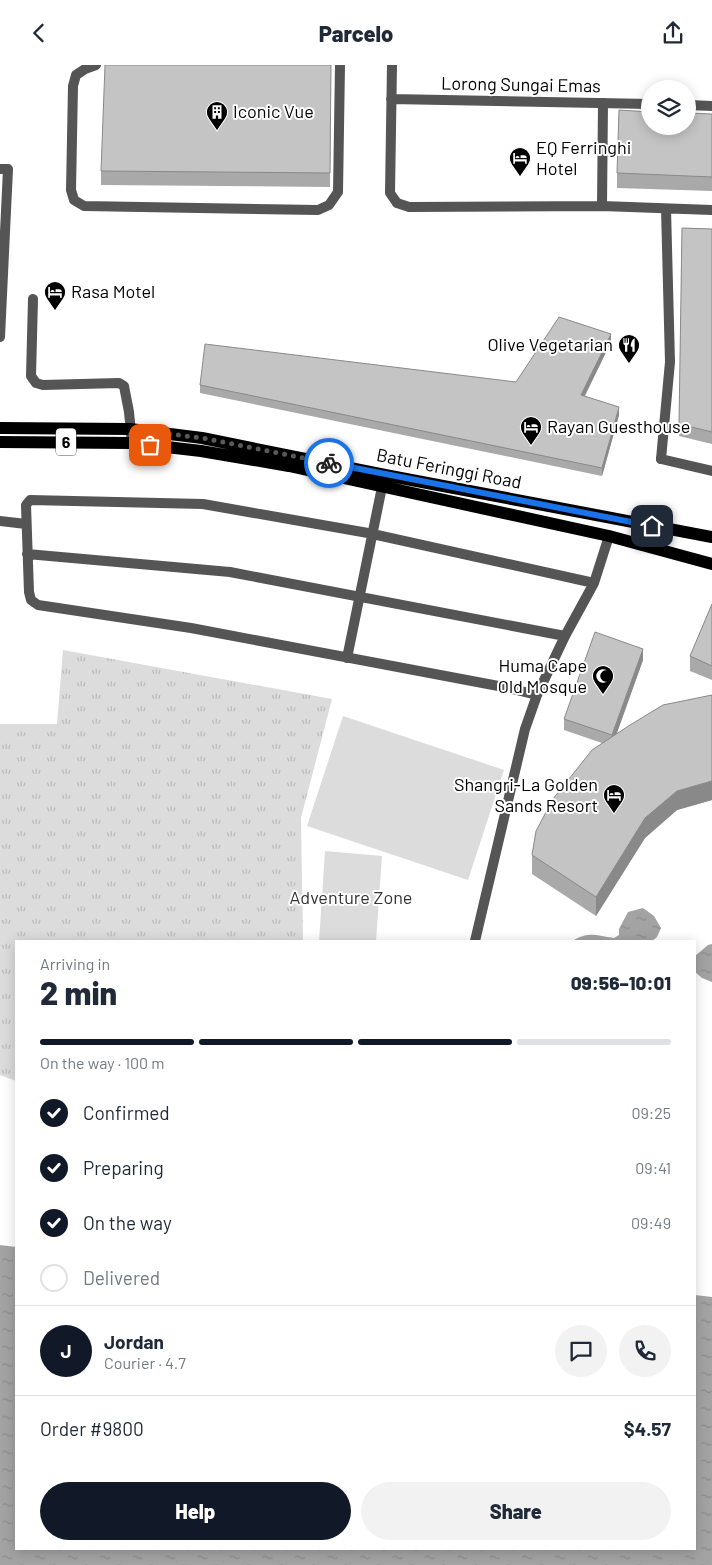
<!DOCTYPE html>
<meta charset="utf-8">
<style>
:root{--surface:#fff;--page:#f2f2f3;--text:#1f2937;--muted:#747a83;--line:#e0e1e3;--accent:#111827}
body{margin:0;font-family:Barlow,sans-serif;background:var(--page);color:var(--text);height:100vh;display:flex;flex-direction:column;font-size:19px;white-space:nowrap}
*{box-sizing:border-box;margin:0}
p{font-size:16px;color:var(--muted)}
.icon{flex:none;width:28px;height:28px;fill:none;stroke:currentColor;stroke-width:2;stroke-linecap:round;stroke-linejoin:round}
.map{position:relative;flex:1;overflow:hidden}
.details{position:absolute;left:15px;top:875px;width:681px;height:610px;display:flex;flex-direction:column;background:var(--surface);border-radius:0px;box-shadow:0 2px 12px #0003}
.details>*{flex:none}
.controls{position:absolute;left:641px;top:15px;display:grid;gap:10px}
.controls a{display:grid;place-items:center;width:55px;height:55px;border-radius:50%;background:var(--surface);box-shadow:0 2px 12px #0003;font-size:25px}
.pin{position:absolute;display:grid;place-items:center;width:42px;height:42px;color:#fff;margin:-21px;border-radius:10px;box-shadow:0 2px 8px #0006}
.courier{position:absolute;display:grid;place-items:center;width:50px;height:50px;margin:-25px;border:4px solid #1a73e8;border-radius:50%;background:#fff;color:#222;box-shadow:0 1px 6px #0007}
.overview em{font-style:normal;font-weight:800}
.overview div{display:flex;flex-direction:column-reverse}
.overview{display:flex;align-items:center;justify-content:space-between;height:85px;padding:0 25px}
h1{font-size:32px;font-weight:800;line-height:38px}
.bar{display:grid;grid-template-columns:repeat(4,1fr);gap:8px 5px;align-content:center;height:60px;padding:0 25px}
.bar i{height:6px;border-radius:4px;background:var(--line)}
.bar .selected{background:var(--accent)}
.bar p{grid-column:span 4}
.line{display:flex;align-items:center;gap:12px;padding:0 25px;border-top:1px solid var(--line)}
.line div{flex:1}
.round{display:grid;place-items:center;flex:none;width:52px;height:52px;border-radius:26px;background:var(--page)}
ol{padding:0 25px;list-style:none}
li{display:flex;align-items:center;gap:15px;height:55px}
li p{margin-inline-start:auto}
li .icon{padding:5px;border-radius:50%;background:var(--accent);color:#fff;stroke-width:4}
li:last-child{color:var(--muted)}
li i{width:28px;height:28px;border:2px solid var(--line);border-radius:50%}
.button{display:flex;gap:10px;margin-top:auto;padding:10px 25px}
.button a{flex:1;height:58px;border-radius:30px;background:var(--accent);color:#fff;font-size:20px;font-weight:800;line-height:58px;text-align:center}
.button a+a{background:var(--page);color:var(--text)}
header{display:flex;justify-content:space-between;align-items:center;height:65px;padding:0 25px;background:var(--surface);font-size:22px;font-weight:800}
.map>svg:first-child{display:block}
</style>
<header><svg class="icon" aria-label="back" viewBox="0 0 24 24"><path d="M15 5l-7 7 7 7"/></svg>Parcelo<svg class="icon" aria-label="share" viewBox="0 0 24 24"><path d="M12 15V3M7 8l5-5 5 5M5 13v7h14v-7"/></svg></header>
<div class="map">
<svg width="712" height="1500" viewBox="0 0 712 1500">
<defs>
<pattern id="grass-tufts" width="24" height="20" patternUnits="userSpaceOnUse" patternTransform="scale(1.25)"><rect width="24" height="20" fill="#dcdcdc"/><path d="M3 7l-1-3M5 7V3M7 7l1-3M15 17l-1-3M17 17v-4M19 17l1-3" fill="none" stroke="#bbb"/></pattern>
<pattern id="water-ripples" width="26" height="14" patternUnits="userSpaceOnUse" patternTransform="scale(1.25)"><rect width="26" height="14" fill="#a3a3a3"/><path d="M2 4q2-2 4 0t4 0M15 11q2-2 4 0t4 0" fill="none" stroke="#8b8b8b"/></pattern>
</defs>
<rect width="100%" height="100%" fill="#fff"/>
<path fill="url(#grass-tufts)" d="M63 585 332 634 301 753 303 876H16V1016L0 1010V659H57Z"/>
<path fill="#dcdcdc" d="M343 651 504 705 468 815 307 761Z
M325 786 382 791 376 876H319Z"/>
<path fill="url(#water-ripples)" d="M643 843 654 851 661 863 657 872 652 876 574 875C591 866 597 871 614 873L619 870V864L628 847Z
M712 879V917L702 913 695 907V891L708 880Z
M0 1180 16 1182V1484H695V1230L712 1232V1500H0Z"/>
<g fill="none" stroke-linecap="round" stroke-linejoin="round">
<path stroke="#555" stroke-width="10" d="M96 0 85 4 76 10 73 21 71 125 74 135 84 141 318 145 329 140 338 127 340 0
M0 104H8L0 272
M397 138 409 142 602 141 712 145
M602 141 603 38
M33 234 31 311 36 318 43 320 119 318 124 321 129 347 132 378
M661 394 670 297 666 144
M0 456 26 459
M27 489 230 507 565 571
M347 593 382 422
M537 630 509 623 191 563 38 540 31 535 29 527 26 440 30 435 203 439 368 468 594 518
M475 876 525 664 537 630 565 571 594 518 609 471"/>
<path stroke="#555" stroke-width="10" d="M392 0 390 128 397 138
M391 34 650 39
M688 40 712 41
M661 394 712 406"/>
<path stroke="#000" stroke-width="12" d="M0 363 130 364 202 373 385 410 712 472
M0 377 132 378 201 386 289 401 609 471 712 499"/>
</g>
<path fill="#a9a9a9" d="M331 0 330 122 101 120V106Z
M712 49V126L617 123V108Z
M682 163 712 164V379L679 371Z
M611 277 585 331 619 350 602 411 200 328V320L516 317Z
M712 539V615L690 606V591Z
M643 595 616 669 712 630V735L677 745 645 773 596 851 532 809V790L602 678 564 665V654Z"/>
<path fill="#898989" d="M611 269V277L581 338V330Z
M619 342V350L602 411V403Z
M643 584V595L612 682V670Z
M712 716V735L677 745 645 773 596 851V832L645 753 677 726Z"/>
<path fill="#c4c4c4" stroke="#898989" d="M105 0H331L330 108 101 106Z
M619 45 650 47V61H688V48L712 49V112L617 108Z
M682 163 712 164V367L679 359Z
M559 252 611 269 581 330 619 342 602 403 200 320 205 279 516 317Z
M712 539V601L690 591Z
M595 567 643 584 612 670 564 654Z
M712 630V716L677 726 645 753 596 832 532 790 536 766 553 734 592 685 630 660 663 640Z"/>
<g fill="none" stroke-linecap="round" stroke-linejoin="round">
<path stroke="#595959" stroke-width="5" stroke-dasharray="0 9" d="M150 380 132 378 130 364 202 373 329 398"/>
<path stroke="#1a73e8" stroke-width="6" d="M329 398 652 461"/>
</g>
<defs>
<g id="building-pin" transform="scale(1.125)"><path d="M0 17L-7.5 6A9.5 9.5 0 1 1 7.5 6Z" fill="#000" stroke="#fff"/><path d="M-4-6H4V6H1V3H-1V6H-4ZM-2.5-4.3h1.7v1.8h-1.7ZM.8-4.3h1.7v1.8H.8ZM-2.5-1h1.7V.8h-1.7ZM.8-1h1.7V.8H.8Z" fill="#fff"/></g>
<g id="hotel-pin" transform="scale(1.125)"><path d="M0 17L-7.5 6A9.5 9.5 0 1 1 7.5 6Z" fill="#000" stroke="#fff"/><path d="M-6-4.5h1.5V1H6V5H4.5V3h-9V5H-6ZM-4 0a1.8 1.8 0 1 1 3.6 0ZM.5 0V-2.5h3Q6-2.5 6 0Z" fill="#fff"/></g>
<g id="restaurant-pin" transform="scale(1.125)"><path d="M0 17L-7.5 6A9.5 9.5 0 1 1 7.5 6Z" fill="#000" stroke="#fff"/><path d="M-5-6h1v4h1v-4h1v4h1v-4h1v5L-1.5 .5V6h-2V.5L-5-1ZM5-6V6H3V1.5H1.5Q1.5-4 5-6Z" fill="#fff"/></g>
<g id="mosque-pin" transform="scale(1.125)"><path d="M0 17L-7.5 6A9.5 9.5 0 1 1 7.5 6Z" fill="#000" stroke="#fff"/><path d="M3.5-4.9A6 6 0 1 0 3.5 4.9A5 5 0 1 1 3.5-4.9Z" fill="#fff"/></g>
</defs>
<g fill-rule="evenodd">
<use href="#building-pin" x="217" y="47"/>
<use href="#hotel-pin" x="520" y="93"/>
<use href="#hotel-pin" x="55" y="227"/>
<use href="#restaurant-pin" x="629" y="280"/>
<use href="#hotel-pin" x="531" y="362"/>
<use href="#mosque-pin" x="603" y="611"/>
<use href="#hotel-pin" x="614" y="730"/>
</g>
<g text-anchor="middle" stroke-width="4" stroke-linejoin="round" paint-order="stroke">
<rect fill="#fff" stroke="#4c4c4c" stroke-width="1" x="56" y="363.5" width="20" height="27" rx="4"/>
<g font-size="16" font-weight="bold" fill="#000">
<text x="66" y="383">6</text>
</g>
<g font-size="18" fill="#000" stroke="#fff">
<text transform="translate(521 20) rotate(1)" y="6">Lorong Sungai Emas</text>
<text transform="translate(449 404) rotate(11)" y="6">Batu Feringgi Road</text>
</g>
<g font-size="18" fill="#000" stroke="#fff" text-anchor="start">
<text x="233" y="53">Iconic Vue</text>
<text x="536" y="89">EQ Ferringhi<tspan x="536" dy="21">Hotel</tspan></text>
<text x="71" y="233">Rasa Motel</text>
<text x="613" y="286" text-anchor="end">Olive Vegetarian</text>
<text x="547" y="368">Rayan Guesthouse</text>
<text x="587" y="607" text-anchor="end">Huma Cape<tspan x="587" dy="21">Old Mosque</tspan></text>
<text x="598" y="726" text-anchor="end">Shangri-La Golden<tspan x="598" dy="21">Sands Resort</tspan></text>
</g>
<g font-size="18" fill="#333" stroke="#fff">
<text x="351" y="839">Adventure Zone</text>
</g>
</g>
</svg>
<div class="controls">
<a><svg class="icon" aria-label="layers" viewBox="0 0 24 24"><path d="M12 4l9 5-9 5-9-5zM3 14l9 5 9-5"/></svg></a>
</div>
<div class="pin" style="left:150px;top:380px;background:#ea580c"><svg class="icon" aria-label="bag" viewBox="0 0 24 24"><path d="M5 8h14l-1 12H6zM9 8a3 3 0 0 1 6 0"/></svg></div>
<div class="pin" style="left:652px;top:461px;background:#1f2937"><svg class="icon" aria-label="home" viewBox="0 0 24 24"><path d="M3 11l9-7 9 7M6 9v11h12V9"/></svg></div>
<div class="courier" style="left:329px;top:398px"><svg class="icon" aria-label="bike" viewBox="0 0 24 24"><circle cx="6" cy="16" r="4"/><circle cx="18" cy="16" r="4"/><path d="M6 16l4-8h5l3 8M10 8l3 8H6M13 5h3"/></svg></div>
<section class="details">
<div class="overview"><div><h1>2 min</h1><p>Arriving in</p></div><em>09:56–10:01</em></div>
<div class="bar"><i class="selected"></i><i class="selected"></i><i class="selected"></i><i></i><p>On the way · 100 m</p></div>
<ol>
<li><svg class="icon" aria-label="check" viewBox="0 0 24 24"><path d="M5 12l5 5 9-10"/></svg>Confirmed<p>09:25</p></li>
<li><svg class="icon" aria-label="check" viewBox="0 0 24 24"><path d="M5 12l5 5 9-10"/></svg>Preparing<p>09:41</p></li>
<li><svg class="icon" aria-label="check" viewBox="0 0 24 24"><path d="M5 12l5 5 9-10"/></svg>On the way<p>09:49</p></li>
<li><i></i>Delivered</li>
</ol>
<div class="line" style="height:90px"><b class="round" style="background:var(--accent);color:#fff">J</b><div><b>Jordan</b><p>Courier · 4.7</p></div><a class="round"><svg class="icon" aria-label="chat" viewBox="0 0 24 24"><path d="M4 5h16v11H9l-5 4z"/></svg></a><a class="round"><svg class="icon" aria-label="phone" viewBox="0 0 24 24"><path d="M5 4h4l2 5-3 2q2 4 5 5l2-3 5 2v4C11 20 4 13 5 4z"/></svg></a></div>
<div class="line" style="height:65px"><div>Order #9800</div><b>$4.57</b></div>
<div class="button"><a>Help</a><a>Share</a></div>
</section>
</div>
